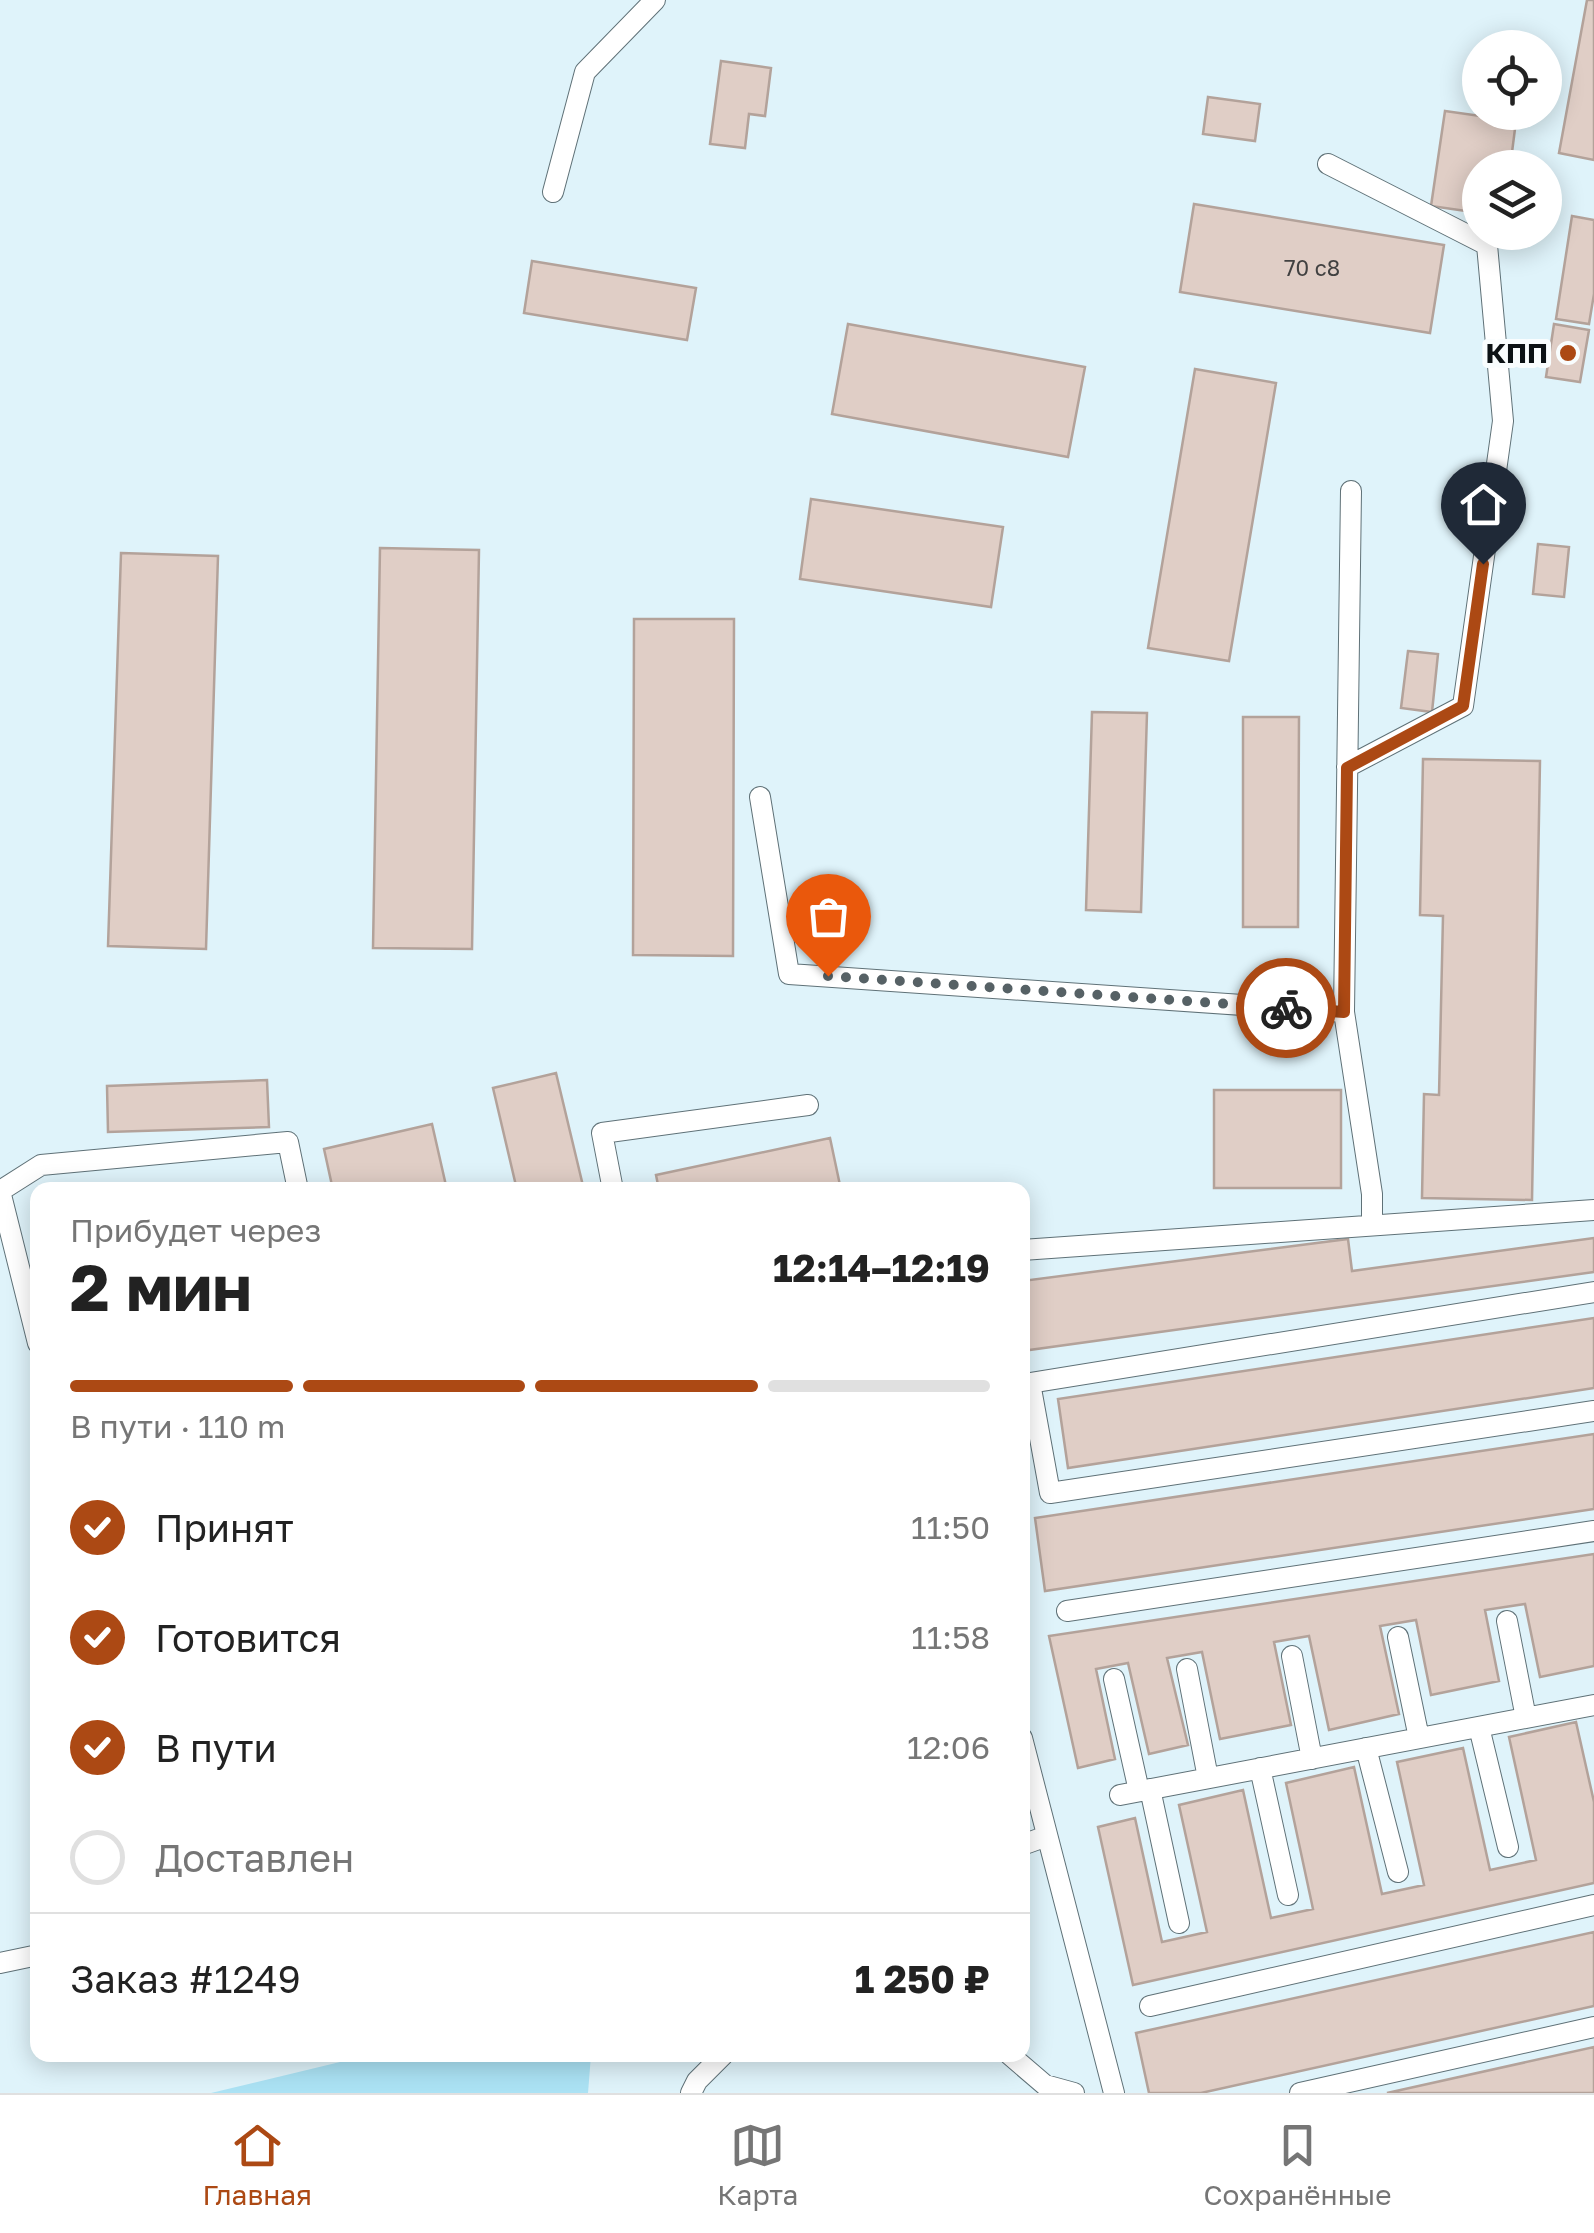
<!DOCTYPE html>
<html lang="ru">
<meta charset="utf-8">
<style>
:root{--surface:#fff;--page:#f6f6f6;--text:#222;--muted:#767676;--line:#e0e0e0;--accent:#ac4914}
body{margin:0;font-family:"Golos Text",sans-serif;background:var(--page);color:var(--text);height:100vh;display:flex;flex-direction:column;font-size:38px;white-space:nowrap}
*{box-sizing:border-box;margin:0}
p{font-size:32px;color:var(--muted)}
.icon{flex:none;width:55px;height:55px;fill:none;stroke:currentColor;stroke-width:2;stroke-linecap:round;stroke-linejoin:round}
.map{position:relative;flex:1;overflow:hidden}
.panel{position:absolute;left:30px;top:1182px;width:1000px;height:880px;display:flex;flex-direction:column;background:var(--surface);border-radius:20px;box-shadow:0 5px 25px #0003}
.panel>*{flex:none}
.tools{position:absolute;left:1462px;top:30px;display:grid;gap:20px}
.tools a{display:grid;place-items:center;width:100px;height:100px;border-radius:50%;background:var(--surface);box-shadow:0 5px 25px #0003;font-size:50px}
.pin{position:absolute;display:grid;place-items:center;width:85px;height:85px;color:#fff;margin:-102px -42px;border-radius:50% 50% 50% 0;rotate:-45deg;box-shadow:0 0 10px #0007}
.pin .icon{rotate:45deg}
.courier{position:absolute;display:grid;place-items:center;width:100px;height:100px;margin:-50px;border:8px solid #ac4914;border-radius:50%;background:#fff;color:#222;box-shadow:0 2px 12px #0007}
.headline em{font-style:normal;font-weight:700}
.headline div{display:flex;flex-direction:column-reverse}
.headline{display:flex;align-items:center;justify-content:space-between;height:170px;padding:0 40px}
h1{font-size:65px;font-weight:700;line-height:75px}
.bar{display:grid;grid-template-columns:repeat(4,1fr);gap:15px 10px;align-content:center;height:120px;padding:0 40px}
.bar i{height:12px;border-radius:8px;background:var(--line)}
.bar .on{background:var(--accent)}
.bar p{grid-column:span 4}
.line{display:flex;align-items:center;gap:25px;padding:0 40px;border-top:2px solid var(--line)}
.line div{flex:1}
ol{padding:0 40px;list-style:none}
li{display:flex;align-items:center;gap:30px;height:110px}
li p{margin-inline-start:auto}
li .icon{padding:10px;border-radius:50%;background:var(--accent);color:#fff;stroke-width:4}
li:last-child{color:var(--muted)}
li i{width:55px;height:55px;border:5px solid var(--line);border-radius:50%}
.menu{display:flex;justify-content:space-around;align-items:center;height:140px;border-top:2px solid var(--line);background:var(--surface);font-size:28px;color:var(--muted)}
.menu a{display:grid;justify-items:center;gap:5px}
.menu .on{color:var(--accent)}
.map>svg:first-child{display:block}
</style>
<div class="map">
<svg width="1594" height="2093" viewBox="0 0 1594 2093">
<rect width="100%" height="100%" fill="#dff3fa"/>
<path fill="#abe2f4" d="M369 2055H591L588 2093H211Z"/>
<path fill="#e0cec6" stroke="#b3a29a" stroke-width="2.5" d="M1587 0H1594V160L1559 153Z
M721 61 771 68 765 116 749 114 745 148 710 144Z
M1208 97 1260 104 1255 141 1203 134Z
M1445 111 1516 121 1510 168H1480V213L1431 206Z
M1194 204 1444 245 1430 333 1180 292Z
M1572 216 1594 220V294L1589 324 1556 319Z
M532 261 696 288 687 340 524 313Z
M848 324 1085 367 1068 457 832 414Z
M1554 324 1589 330 1580 382 1546 377Z
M1195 369 1276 383 1229 661 1148 648Z
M811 499 1003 527 991 607 800 579Z
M1538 544 1569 547 1564 597 1533 594Z
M380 548 479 550 472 949 373 948Z
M121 553 218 556 206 949 108 946Z
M634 619H734L733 956 633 955Z
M1408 651 1438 654 1432 712 1401 708Z
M1092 712 1147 713 1141 912 1086 910Z
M1243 717H1299L1298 927H1243Z
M1423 759 1540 761 1532 1200 1422 1198 1424 1094 1439 1095 1443 916 1420 915Z
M556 1073 584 1190H517L493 1088Z
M267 1080 269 1127 108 1132 107 1086Z
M1214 1090H1341V1188H1214Z
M432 1124 447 1190H333L324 1149Z
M830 1138 841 1190H659L656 1175Z
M1594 1238V1272L1022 1351V1281L1348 1239 1352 1271Z
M1594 1318V1388L1068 1468 1058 1399Z
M1594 1434V1509L1045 1591 1035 1518Z
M1594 1554V1666L1540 1677 1525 1604 1485 1610 1499 1681 1431 1695 1416 1620 1380 1626 1399 1714 1329 1730 1309 1636 1274 1642 1291 1725 1220 1739 1202 1652 1167 1658 1188 1745 1149 1754 1128 1663 1096 1669 1115 1759 1078 1768 1049 1636Z
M1576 1722 1594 1802V1883L1133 1985 1098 1827 1135 1818 1162 1942 1207 1932 1179 1805 1243 1790 1271 1918 1313 1909 1286 1783 1354 1767 1382 1894 1424 1885 1397 1762 1463 1748 1490 1870 1536 1860 1509 1737Z
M1594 1932V2006L1201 2093H1149L1136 2033Z
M1594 2047V2093H1387Z"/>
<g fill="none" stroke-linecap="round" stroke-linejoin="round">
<g stroke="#5f7177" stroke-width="22">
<path id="service" d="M1328 164 1487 245 1503 421 1463 706 1347 767
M553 192 585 72 655 0
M1351 491 1344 1012 1372 1194V1225
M760 797 789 974 1344 1012
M613 1190 602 1133 808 1105
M1022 1250 1594 1210
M1594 1292 1030 1383 1050 1493 1594 1411
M38 1343 0 1191 41 1165 288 1142 298 1190
M1067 1611 1594 1531
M1507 1621 1526 1718
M1398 1637 1419 1738
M1292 1656 1312 1759
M1187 1669 1208 1778
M1114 1679 1139 1791
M1479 1727 1508 1847
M1022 1738 1114 2093
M1366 1748 1398 1872
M1260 1768 1288 1895
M1150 1789 1179 1923
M1120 1795 1594 1705
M1022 1845 1047 1836
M0 1963 38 1955
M1150 2006 1594 1905
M1010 2055 1045 2085 1074 2093
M691 2093 697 2081 723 2055
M1300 2093 1594 2027"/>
</g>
<use href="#service" stroke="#fff" stroke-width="20"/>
</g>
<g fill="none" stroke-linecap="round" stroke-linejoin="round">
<path stroke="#566165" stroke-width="10" stroke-dasharray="0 18" d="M828 976 1286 1008"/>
<path stroke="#ac4914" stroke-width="12" d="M1286 1008 1344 1012 1347 768 1463 706 1483 564"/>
</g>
<circle fill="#ac4914" stroke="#f9fdfe" stroke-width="4" cx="1568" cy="353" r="10"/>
<g text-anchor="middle" stroke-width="10" stroke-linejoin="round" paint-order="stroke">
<g font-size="22" fill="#414141">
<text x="1312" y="276">70 с8</text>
</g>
<g font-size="28" font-weight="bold" fill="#0c1215" stroke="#f9fdfe" text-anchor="end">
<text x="1548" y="363">КПП</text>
</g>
</g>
</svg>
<div class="tools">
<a><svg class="icon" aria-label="locate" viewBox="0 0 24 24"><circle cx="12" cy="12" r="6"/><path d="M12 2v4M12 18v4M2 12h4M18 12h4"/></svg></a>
<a><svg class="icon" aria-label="layers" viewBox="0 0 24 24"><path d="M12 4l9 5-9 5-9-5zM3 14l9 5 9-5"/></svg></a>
</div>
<div class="pin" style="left:828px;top:976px;background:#ea580c"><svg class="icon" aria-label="bag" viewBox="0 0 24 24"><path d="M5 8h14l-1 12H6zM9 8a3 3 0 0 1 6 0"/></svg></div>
<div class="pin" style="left:1483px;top:564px;background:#1f2937"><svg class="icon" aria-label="home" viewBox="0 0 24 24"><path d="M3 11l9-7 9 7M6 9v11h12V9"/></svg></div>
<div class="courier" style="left:1286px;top:1008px"><svg class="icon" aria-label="bike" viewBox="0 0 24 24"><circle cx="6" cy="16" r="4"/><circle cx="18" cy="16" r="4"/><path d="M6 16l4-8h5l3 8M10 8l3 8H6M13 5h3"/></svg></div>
<section class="panel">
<div class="headline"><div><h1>2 мин</h1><p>Прибудет через</p></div><em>12:14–12:19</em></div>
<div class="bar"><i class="on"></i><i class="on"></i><i class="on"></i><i></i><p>В пути · 110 m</p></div>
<ol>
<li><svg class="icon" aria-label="check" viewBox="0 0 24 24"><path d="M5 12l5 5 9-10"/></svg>Принят<p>11:50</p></li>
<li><svg class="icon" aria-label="check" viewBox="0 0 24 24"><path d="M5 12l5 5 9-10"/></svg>Готовится<p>11:58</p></li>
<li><svg class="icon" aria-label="check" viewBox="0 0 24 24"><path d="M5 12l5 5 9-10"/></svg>В пути<p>12:06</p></li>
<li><i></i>Доставлен</li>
</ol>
<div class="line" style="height:130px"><div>Заказ #1249</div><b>1 250 ₽</b></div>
</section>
</div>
<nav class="menu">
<a class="on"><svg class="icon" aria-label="home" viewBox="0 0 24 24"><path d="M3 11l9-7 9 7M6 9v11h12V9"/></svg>Главная</a>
<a><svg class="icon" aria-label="map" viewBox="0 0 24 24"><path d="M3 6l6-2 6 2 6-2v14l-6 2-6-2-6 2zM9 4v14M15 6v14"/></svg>Карта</a>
<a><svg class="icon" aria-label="saved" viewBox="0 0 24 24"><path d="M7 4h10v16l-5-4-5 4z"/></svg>Сохранённые</a>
</nav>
